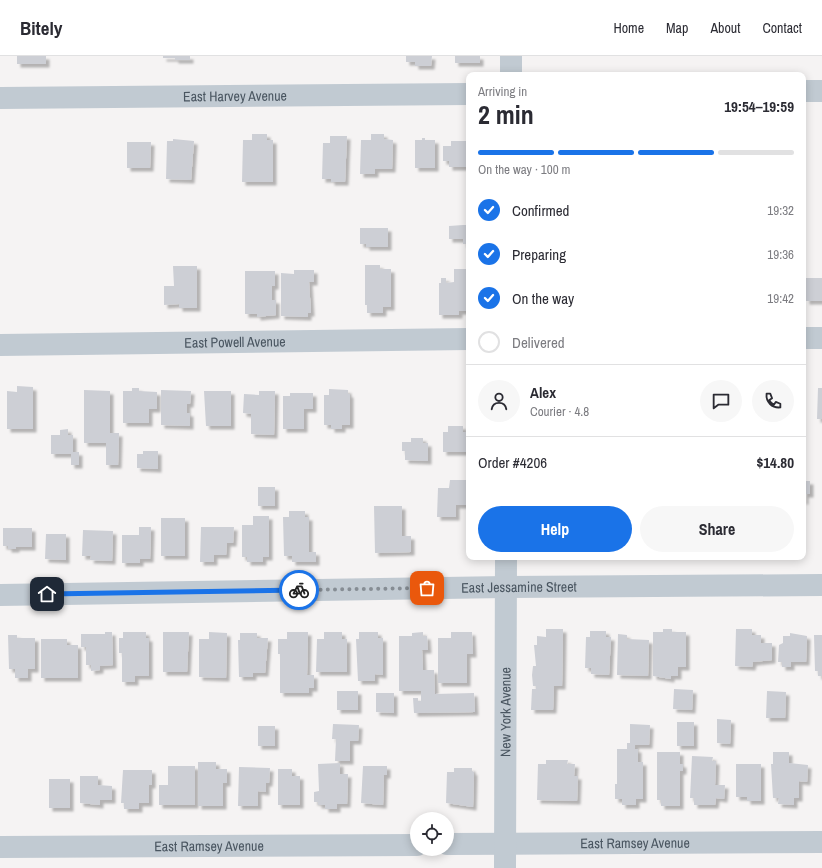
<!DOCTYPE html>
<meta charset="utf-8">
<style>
:root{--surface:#fff;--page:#f7f7f7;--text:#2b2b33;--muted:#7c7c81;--line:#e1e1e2;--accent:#1a73e8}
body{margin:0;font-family:"Archivo Narrow",sans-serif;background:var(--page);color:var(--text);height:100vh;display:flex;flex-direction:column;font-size:15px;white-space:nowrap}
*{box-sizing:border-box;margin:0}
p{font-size:13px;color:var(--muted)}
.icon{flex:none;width:22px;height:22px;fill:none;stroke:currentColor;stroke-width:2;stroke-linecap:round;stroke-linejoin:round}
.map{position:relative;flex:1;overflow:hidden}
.drawer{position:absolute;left:466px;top:16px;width:340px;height:488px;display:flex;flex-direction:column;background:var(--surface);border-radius:8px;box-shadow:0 2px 10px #0003}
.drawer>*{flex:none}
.fabs{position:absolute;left:410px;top:756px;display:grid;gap:8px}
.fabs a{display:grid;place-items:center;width:44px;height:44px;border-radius:50%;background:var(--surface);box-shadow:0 2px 10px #0003;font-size:20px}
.pin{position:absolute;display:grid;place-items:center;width:34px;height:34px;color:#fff;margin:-17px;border-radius:8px;box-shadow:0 2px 6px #0006}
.courier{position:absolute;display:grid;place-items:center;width:40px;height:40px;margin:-20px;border:3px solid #1a73e8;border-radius:50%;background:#fff;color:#222;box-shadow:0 1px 5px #0007}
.headline em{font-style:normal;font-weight:800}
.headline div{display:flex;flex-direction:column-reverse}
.headline{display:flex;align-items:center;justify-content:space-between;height:68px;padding:0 12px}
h1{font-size:26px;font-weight:800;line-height:30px}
.bar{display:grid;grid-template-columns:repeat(4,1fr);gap:6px 4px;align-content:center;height:48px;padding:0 12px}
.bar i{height:5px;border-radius:3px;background:var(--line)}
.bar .active{background:var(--accent)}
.bar p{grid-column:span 4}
.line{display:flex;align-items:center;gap:10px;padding:0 12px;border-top:1px solid var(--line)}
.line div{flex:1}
.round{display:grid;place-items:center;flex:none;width:42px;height:42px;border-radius:21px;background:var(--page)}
ol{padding:0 12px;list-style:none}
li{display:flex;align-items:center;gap:12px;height:44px}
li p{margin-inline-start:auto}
li .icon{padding:4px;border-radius:50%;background:var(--accent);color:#fff;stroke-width:4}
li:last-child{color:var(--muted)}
li i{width:22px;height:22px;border:2px solid var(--line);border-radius:50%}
.action{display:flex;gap:8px;margin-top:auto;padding:8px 12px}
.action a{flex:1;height:46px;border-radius:24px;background:var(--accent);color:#fff;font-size:16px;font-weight:800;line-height:46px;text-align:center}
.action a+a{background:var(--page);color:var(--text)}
header{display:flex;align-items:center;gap:24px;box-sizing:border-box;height:56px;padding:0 20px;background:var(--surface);border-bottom:1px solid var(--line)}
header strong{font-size:19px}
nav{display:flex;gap:22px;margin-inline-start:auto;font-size:14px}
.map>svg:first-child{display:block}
</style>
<header>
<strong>Bitely</strong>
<nav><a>Home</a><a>Map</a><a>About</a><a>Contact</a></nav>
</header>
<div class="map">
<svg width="822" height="812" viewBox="0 0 822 812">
<defs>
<filter id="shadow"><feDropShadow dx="3.5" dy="3.5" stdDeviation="1" flood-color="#0004"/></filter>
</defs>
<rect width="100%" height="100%" fill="#f5f3f3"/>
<path fill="#cdcfd5" filter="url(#shadow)" d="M17 0H46V8H17Z
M163 0H190V4H175V2H163Z
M406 0H432L431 10H415V6H406Z
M455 0H480V7H455Z
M252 78H267V84H273V126H242L243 84H252Z
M371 78H384V83L393 84 392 113H375V118H360L361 84H371Z
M330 80H347L345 126H331V123H322L323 87H330Z
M422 82H425V84H435V112H415V84H422Z
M173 83 194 85 191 124 166 123 167 85H173Z
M451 85H467V90H469V111H449V105H443V90H451Z
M127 86H151L150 112H127Z
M463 169H469V188H463V183H449V170Z
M360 172H388V191H366V188H360Z
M365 209H380V213H391V251H383V257H367V249H365Z
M173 210H197V252H179V248L164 249V230H174Z
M454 213H469V241H466V255H459V259H439V227H441V222H446V227L454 226Z
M294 214H314V226H309L311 257H308V261L281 260V217L294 218Z
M245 215H275V230H272V244H276V259L257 261V258H245Z
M806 222H822V245H806Z
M17 330 33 331V373H7V335L17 336Z
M132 332H139V335L157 336V353H149V367H123V335H132Z
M818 332H822V363H817Z
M329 333 348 334V338H350V369H342V373H331V369H324V339H329Z
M84 334 110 335V377H119L118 409H106V387H84Z
M161 334 191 335 190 348H187V357H190V370L161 369Z
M204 335H231V370H206Z
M259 335H275L274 379 251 378V358L243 357 244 338 259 339Z
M290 337H313V353H304V373H283V340H290Z
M448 370H463V376H468V396H443V376H448Z
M68 373V379H73V396H79V409H71V398H51V379H60V374Z
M411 382H423V387H428V405L405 404V395H402V386H411Z
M143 395H158V413L137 412V398H143Z
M450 424H469V449H456V461H437L438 432H449Z
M803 425H810V438H805V445H803Z
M258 431H275V450H258Z
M374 450H402V480H411V496L375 497Z
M289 455H305V461H309V496H316V506H292V500H284L283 461H289Z
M253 460H269V501H263V506H247V501H242V469H253Z
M161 462H185V500H161Z
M139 471H151L150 503H140V507H122V479H139Z
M201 471H234L233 487H227L226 499H214V506H200Z
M3 472H32V491H16V493H8V490H3Z
M83 474 113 475 112 505 90 504 91 500H82Z
M46 478H66V504L45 503Z
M546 573H563L562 630H554L553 654H531L532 633H536V630H533L532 619 533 610H536L534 589H537V580L546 581Z
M663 573H672V576H686V611H678V620H671V623L653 620V576H663Z
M736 573H752V579H761V587H772V604L753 606 752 611 735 610Z
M590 575H606V581H611L609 619 591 618V612H585L586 581H590Z
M105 576H112L113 609 100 610V614L91 615V609H86V591H81V578H105Z
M123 576H146V582H149V620H135V626H122V597H119V582H123Z
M163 576H189L187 616H163Z
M209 576 227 577 226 622 199 621V583H209Z
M287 576H308L307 619H314V632H309V637H280V598H278V583H287Z
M324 576H342V583H347V616H316L317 583H324Z
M359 576H378V582H383V619L375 618V625H358L356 583H359Z
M423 576V580H427L428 594H422L423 614H434L435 638 474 637 475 656 414 657 413 642H418V645H421V635H399V580H412V577Z
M451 576H472L473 598H467V627H438V582H451Z
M240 577H257V582H268L265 617H253V621H239L238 584H240Z
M790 577 807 580 806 606H791V611H782V606H778L779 589 783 587V580H790Z
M618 578 627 579V583L649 584 648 620 617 619Z
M8 579H17V582H35V613H28V622H15V613H9Z
M814 579H822V620H818V615H815Z
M41 583H67V589H78V622H41Z
M674 633 693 634 692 654 673 653Z
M337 635H358V654H337Z
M767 635 786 636 785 662H766Z
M376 637H394V657L376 656Z
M717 663 731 664 730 688 717 687Z
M677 666H694V690H677Z
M333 668 359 669 358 685H350V705H335L336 683H332Z
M630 668 650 669 649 689H635V693H638V706H643V743H636V749H622V743H615V728H617V693H627V687H630Z
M258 670H275V690H258Z
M657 696H680V708H683V715H680V750H661V744H657Z
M773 696H789V707L808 709 807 726 799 725V742H794V749L778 748 779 742H773L771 708H773Z
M692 700 713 701 712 705H716L715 729H725L724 743 716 742 715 749H694V742H690Z
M546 704H568L567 708H575L574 720H578L577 745 537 744 538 708H546Z
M198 706H216V713H227V727H223V750H198Z
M340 707V718H348L347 748H337V753H325V749H318V746H314V736L319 735 318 708Z
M736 708H761V745H747V741H736Z
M168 710H195V749H159V729H168Z
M363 710H387V719H384L383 749 361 747Z
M239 711 270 712 269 727H266V736L258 735V750H238Z
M454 712H472V715L474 716 473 751 446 747 447 716H454Z
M278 713H292V720H300V749H278Z
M123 714H152V729H149V747H139V753H124V747H121Z
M80 720H98V729L112 730V744H100V749L80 747Z
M49 723H70V752H49Z"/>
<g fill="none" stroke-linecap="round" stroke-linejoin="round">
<g stroke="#c1cad2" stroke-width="22">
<path d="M511 19V0"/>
<path d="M803 35H822"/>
<path id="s1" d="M0 42 469 38"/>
<path d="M803 282H822"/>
<path id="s2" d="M0 289 469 283"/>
<path id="s3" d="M0 539 506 531 822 529"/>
<path id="s4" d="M447 788 822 786"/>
<path id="s5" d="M0 791 417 789"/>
<path id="s6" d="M505 812 506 501"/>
</g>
</g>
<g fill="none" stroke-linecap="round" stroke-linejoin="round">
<path stroke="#868d94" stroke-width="4" stroke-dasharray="0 7.2" d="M299 534 427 532"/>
<path stroke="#1a73e8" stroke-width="5" d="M47 538 299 534"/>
</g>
<g text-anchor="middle" stroke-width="3.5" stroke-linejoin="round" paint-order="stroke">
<g font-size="14" fill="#4a5661" stroke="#fff">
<text dy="5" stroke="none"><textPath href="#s1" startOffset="235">East Harvey Avenue</textPath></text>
<text dy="5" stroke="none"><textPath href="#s2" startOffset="235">East Powell Avenue</textPath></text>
<text dy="5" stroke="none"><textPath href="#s3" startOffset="519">East Jessamine Street</textPath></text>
<text dy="5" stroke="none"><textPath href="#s6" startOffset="156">New York Avenue</textPath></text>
<text dy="5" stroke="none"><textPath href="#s4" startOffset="188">East Ramsey Avenue</textPath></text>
<text dy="5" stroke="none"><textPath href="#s5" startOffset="209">East Ramsey Avenue</textPath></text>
</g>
</g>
</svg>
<div class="fabs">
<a><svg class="icon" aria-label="locate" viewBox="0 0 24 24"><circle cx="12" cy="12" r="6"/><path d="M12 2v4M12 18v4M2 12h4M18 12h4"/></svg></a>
</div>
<div class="pin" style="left:427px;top:532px;background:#ea580c"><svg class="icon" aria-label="bag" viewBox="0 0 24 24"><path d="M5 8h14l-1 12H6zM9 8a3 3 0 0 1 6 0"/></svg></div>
<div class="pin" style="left:47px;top:538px;background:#1f2937"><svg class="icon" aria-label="home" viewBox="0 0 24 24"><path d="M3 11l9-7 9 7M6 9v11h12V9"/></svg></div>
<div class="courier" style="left:299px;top:534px"><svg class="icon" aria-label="bike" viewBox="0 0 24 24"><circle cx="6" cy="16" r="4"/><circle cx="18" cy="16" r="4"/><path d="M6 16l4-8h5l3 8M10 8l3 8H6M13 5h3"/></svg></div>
<section class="drawer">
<div class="headline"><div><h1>2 min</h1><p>Arriving in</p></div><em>19:54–19:59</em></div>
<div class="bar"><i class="active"></i><i class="active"></i><i class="active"></i><i></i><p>On the way · 100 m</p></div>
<ol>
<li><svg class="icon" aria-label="check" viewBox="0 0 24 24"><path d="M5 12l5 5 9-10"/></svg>Confirmed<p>19:32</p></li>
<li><svg class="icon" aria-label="check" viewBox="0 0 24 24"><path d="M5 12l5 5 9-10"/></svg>Preparing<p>19:36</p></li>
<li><svg class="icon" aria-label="check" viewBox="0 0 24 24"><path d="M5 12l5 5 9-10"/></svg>On the way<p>19:42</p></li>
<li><i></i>Delivered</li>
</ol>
<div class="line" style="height:72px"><a class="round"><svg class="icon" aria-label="person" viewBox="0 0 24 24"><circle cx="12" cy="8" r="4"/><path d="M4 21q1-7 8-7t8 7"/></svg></a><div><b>Alex</b><p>Courier · 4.8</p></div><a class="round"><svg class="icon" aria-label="chat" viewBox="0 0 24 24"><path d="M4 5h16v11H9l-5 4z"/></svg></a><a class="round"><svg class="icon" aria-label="phone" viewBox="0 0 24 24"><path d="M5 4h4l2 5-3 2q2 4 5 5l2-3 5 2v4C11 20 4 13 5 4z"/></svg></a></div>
<div class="line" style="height:52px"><div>Order #4206</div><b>$14.80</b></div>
<div class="action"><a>Help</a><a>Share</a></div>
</section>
</div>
